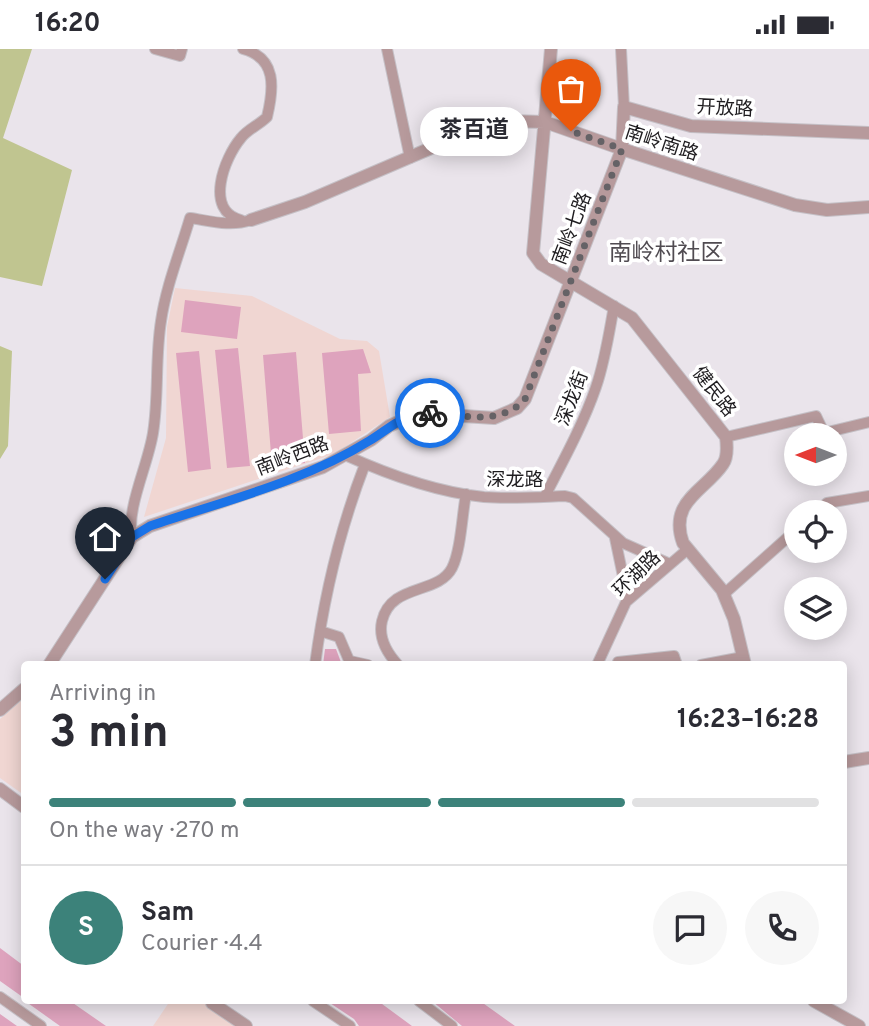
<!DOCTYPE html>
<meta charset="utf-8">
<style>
:root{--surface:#fff;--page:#f7f7f7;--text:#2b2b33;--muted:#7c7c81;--line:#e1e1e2;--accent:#3c827a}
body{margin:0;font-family:Overpass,"Noto Sans SC",sans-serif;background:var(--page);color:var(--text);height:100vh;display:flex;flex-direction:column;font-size:26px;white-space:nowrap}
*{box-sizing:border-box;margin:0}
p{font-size:23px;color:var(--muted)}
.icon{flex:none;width:38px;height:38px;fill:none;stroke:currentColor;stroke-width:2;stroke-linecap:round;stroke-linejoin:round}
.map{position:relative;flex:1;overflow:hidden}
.panel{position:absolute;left:21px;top:612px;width:826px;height:343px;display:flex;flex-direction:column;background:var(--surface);border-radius:7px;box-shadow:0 4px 18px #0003}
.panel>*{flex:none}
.needle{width:46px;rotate:270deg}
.fabs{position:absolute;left:784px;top:374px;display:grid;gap:14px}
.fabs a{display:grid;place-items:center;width:63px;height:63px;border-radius:50%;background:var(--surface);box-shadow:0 4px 18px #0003;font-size:35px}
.pin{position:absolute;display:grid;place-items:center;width:60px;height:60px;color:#fff;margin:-72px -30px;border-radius:50% 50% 50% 0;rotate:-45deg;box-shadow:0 0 7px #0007}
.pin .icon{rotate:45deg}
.courier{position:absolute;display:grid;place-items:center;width:70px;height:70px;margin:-35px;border:5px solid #1a73e8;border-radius:50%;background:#fff;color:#222;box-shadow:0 2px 9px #0007}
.bubble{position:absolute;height:49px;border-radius:24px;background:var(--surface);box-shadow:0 4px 18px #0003;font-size:23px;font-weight:700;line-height:49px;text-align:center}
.overview em{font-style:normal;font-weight:700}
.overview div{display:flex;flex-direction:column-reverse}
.overview{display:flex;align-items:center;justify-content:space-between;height:119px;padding:0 28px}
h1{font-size:46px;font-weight:700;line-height:52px}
.bar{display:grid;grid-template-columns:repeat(4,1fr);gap:10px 7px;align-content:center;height:84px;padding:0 28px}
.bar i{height:9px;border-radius:5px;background:var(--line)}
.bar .current{background:var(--accent)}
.bar p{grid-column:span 4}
.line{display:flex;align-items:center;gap:18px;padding:0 28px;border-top:2px solid var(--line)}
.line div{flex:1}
.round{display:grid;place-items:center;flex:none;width:74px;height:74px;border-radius:37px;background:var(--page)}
.status{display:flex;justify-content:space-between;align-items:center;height:49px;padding:0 35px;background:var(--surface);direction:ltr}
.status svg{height:19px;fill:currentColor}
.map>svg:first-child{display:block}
</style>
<div class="status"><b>16:20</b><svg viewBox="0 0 49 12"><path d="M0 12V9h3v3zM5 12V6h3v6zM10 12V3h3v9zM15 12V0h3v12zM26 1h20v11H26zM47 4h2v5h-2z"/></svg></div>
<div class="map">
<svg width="869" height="977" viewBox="0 0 869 977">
<rect width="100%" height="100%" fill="#eae4eb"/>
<path fill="#f0d6d2" d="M175 239 252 247 340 290 367 292 379 302 390 368 334 405 144 468 166 389 167 278Z
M24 649 23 694 24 746 0 729V670Z
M170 952H215L251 977H153Z"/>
<path fill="#c0c590" d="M0 0H32L3 89 72 121 42 237 0 228Z
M0 297 12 302 8 397 0 410Z"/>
<path fill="#dea3bd" d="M185 251 241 258 237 290 181 283Z
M238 299 250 417 227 419 215 301Z
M363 300 371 324 358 325 361 382 329 385 322 304Z
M199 302 211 420 188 423 176 304Z
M296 303 305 414 272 417 263 306Z
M325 600H336L342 616H323Z
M0 899 24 917V949L0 932Z
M25 952H70L106 977H60Z
M327 952H378L412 977H359L354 970Z
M432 952H480L515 977H462Z
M0 965 17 977H0Z"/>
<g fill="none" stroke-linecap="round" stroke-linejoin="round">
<g stroke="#c5c0c6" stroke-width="12">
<path id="minor" d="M155 0 180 7 182 0
M387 0 410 109
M621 0 624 58
M241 171C204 162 224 109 241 89 248 80 259 76 267 68 274 39 277 9 243 0
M726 388 816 367 824 384 869 373
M345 406C389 426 435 443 484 448 510 450 538 448 565 447L573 449 623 494 670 515
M545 447C563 412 583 376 596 338 605 312 609 284 614 257
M816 464 827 454 869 447
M132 488C126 460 148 416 153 384 159 347 155 309 161 272 166 237 180 203 190 169 211 172 230 178 251 171
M615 489 625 537 626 553
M724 545 796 481
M320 582 339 588 351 616
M350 612 368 616
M315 616C324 547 340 480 365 415
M398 616C387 604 378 589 382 572 391 534 438 546 452 519 461 501 462 466 466 445
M597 616 626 553 688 500
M617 616 618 613 674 607 677 616
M701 616 743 608
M0 948 41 977
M313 952 350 977
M419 952 452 977"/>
</g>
<g stroke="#c5c0c6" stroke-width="14">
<path id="tertiary" d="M551 0 533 204 541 215 632 269 726 388C727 396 728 408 723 415 705 442 668 452 683 494L722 541 734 570 745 616
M251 171 305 153 478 79 504 72 545 73 622 100 795 156 827 161 869 158
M49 616 132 488 150 477 323 418 371 391 389 377 419 364 494 369 517 359 525 350 622 100 624 58 691 77 869 84
M0 661 24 640
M844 713 869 709
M0 740 24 758
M214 952 212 954 246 977
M814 952 859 977"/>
</g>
<use href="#minor" stroke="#b79a9c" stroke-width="10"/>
<use href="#tertiary" stroke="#b79a9c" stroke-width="12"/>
</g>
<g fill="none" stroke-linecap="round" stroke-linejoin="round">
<path stroke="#656266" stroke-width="7" stroke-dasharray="0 12.6" d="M430 364C462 366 502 377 525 350L622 100 571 82"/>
<path stroke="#1a73e8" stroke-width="9" d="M105 530 132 488 150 477C224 452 303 433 369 392 389 380 405 363 430 364"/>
</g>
<g text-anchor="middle" stroke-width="7" stroke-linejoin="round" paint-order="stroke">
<g font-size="19" fill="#1e1c1f" stroke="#fff">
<text transform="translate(725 58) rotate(3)" y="7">开放路</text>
<text transform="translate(662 93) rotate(18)" y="7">南岭南路</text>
<text transform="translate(571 179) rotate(-69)" y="7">南岭七路</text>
<text transform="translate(715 342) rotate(52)" y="7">健民路</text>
<text transform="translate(571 349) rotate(-69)" y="7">深龙街</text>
<text transform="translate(292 406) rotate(-21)" y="7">南岭西路</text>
<text x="515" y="437">深龙路</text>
<text transform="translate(636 524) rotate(-44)" y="7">环湖路</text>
</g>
<g font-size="23" fill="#504b51" stroke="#fff">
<text x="666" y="211">南岭村社区</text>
</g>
</g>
</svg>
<div class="fabs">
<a><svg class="needle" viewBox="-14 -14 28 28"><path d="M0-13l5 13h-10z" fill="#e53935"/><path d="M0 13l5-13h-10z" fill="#7c7c81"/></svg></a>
<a><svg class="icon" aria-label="locate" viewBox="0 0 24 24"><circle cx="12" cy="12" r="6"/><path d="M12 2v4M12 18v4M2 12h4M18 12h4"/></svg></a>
<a><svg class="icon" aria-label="layers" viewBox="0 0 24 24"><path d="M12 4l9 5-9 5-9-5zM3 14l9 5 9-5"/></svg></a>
</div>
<div class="pin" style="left:571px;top:82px;background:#ea580c"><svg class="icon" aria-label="bag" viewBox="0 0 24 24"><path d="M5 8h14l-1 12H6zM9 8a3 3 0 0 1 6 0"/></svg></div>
<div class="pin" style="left:105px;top:530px;background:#1f2937"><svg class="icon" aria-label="home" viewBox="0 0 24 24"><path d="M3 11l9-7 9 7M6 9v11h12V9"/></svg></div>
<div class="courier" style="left:430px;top:364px"><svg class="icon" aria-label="bike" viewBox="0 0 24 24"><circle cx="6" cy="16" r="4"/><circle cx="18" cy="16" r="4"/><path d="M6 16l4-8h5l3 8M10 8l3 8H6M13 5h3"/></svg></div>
<div class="bubble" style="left:420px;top:58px;width:108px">茶百道</div>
<section class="panel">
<div class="overview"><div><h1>3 min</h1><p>Arriving in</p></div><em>16:23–16:28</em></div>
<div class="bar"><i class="current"></i><i class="current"></i><i class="current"></i><i></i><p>On the way · 270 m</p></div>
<div class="line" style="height:126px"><b class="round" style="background:var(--accent);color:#fff">S</b><div><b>Sam</b><p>Courier · 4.4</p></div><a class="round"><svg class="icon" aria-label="chat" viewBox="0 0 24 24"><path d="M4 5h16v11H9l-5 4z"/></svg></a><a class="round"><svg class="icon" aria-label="phone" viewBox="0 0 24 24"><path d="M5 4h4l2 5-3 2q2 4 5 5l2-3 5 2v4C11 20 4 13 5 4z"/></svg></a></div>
</section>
</div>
